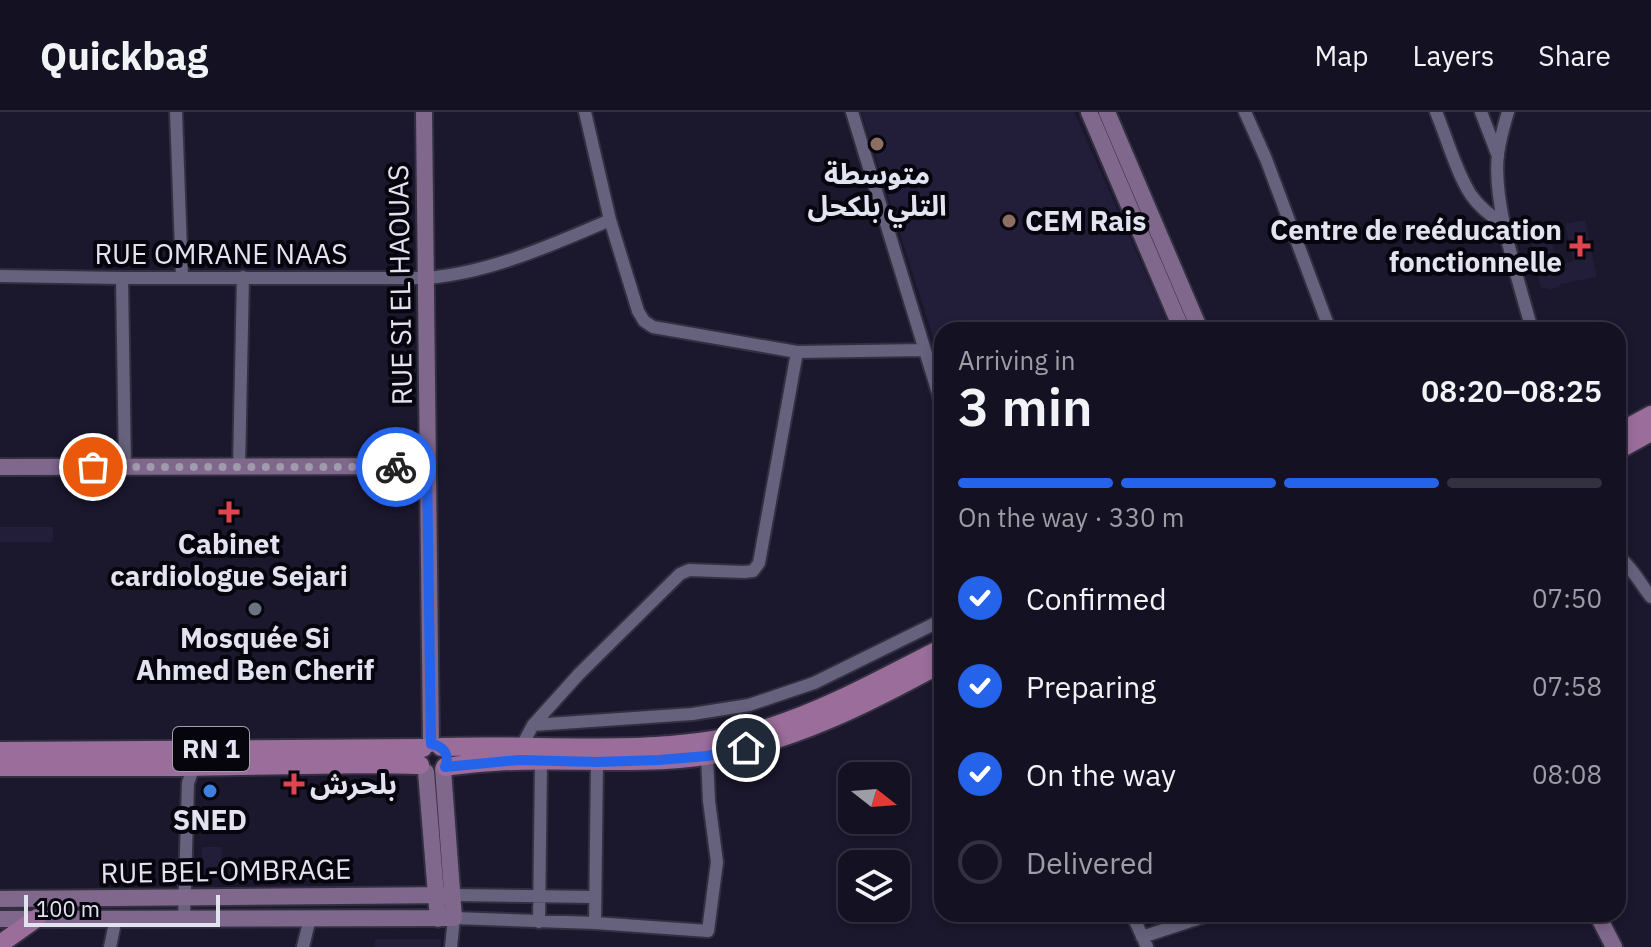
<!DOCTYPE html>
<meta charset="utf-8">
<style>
:root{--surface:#141122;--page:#211f2f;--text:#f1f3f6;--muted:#9d9da5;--line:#333140;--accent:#2563eb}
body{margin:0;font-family:"IBM Plex Sans","Noto Sans Arabic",sans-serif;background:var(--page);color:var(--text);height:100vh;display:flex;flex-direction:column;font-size:30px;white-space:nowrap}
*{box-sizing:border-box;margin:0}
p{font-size:26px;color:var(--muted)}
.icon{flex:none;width:44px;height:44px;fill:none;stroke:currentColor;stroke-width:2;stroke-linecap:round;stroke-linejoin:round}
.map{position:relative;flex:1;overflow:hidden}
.panel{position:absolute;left:934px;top:210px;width:692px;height:600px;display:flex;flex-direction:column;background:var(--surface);border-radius:24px;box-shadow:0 4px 12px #0003,0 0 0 2px var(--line)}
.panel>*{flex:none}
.needle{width:52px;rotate:107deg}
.fabs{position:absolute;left:838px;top:650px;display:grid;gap:16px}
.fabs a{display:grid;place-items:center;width:72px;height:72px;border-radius:16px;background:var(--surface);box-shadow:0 4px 12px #0003,0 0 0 2px var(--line);font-size:40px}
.scale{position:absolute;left:24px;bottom:20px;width:196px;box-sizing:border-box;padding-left:8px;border:4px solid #e3e2f1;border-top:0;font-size:22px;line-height:28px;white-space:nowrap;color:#e3e2f1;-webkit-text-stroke:6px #06050d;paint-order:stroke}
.pin{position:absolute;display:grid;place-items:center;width:68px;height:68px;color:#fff;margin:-34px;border:4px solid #fff;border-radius:50%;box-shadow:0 2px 8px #0007}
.courier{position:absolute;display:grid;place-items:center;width:80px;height:80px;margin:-40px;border:6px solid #2563eb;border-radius:50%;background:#fff;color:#222;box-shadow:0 2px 10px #0007}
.head em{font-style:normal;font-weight:600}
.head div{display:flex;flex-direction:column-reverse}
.head{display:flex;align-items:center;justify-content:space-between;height:136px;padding:0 24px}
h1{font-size:52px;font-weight:600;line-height:60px}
.bar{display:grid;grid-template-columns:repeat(4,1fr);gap:12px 8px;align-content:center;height:96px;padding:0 24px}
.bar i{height:10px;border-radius:6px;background:var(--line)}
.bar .active{background:var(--accent)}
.bar p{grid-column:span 4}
ol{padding:0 24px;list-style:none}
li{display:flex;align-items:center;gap:24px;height:88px}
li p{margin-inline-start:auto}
li .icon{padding:8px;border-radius:50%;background:var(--accent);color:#fff;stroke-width:4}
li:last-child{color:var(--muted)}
li i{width:44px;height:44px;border:4px solid var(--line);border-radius:50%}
header{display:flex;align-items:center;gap:48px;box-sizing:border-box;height:112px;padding:0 40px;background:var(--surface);border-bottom:2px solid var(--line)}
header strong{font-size:38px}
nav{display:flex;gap:44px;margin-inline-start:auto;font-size:28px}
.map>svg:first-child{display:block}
</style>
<header>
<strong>Quickbag</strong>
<nav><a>Map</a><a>Layers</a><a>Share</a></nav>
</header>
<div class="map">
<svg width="1651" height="835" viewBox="0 0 1651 835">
<rect width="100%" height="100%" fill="#1b172d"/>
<path fill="#221d39" d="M861 0H1074L1171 218H942V253Z
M1585 108 1597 165 1560 172V175L1548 178 1547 176 1541 177 1529 119 1549 115 1557 153 1573 149 1565 112Z
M0 415H53V430H0Z
M202 735H222L221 767 202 769Z
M375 827H441V835H375Z"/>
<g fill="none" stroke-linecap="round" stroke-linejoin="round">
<g stroke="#323040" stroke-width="16">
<path id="street" d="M176 0 182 166
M852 0 942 294
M1245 0 1266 47 1330 218
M1436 0C1447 26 1456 60 1471 83 1480 96 1492 105 1505 113
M1481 0 1498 44
M1508 0C1504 13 1500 28 1498 42 1492 91 1519 169 1532 218
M610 108 638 199 644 209 653 215 797 240 924 238
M0 164 122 166H426C489 161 552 133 610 108L585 0
M122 166 125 355
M239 355 243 165
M1618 445C1629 451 1642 474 1651 485
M533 613 692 602 749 593 814 571 942 508
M520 637 533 613 579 562 680 462 689 458 744 460 753 459 759 451 797 240
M452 783 595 785
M1132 802 1147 835
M184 807 188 671 195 651
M539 810 541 650
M595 811 597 650
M1142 825 1212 802
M110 835 116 806
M303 835 310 806
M451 835 454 806 595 811 708 819 717 750 709 689 707 644"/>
</g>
<g stroke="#323040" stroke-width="20">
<path id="secondary" d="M424 0 431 632
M1089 0 1182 218
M1107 0 1200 218
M0 355 427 354
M426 660 438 807
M0 787 452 783
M1597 802 1614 835
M0 807 454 806 443 657"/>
</g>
<g stroke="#323040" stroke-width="22">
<path id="primary" d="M1618 321 1651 303
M1618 338 1651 320
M441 635C550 631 664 647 770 615 830 596 886 564 942 536
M0 639 423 636
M0 655H181L372 652 420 653
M445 655C469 652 493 649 517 649 580 647 643 653 705 644 789 632 869 591 942 551
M0 832 37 806"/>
</g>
<use href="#street" stroke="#66627d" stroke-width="12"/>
<use href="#secondary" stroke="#80678c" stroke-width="16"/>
<use href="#primary" stroke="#9a6d9a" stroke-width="18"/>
</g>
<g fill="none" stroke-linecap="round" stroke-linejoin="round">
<path stroke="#9d9bac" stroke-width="8" stroke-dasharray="0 14.4" d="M93 355H396"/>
<path stroke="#2563eb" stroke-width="10" d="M396 355 427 354 431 632C444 634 450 643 445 655L519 648 597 650 659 648 707 644 746 636"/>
</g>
<g fill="#8d6e63" stroke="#06050d" stroke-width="3">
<circle cx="877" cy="32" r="8"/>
<circle cx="1009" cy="109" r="8"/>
</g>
<g fill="#e0444e" stroke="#06050d" stroke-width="3">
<path d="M1576 122h8v8h8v8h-8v8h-8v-8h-8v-8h8z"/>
<path d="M225 388h8v8h8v8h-8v8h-8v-8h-8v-8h8z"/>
<path d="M290 660h8v8h8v8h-8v8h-8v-8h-8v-8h8z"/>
</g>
<circle fill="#6b7280" stroke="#06050d" stroke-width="3" cx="255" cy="497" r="8"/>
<circle fill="#3f7fe0" stroke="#06050d" stroke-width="3" cx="210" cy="679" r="8"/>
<g text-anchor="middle" stroke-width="8" stroke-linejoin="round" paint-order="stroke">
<rect fill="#06050d" stroke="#a1a0ad" stroke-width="2" x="173" y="615" width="76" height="44" rx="6"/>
<g font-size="26" font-weight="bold" fill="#e3e2f1">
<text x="211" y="646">RN 1</text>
</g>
<g font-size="28" font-weight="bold" fill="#e3e2f1" stroke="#06050d">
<text x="877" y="72">متوسطة<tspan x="877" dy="32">التلي بلكحل</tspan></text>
<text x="1025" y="119" text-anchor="start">CEM Rais</text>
<text x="1562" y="128" text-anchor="end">Centre de reéducation<tspan x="1562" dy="32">fonctionnelle</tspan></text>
<text x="229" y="442">Cabinet<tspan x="229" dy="32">cardiologue Sejari</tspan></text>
<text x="255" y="536">Mosquée Si<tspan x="255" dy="32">Ahmed Ben Cherif</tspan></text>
<text x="310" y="682" text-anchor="start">بلحرش</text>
<text x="210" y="718">SNED</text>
</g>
<g font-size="28" fill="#e3e2f1" stroke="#06050d">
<text x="221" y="152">RUE OMRANE NAAS</text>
<text transform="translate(400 173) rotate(-91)" y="10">RUE SI EL HAOUAS</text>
<text transform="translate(226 759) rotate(-1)" y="10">RUE BEL-OMBRAGE</text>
</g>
</g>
</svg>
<div class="fabs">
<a><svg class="needle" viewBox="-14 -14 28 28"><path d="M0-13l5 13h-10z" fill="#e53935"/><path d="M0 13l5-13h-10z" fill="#9d9da5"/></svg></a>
<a><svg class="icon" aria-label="layers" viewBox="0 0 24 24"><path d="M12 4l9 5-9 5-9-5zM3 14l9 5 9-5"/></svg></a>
</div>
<div class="scale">100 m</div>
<div class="pin" style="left:93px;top:355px;background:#ea580c"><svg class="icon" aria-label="bag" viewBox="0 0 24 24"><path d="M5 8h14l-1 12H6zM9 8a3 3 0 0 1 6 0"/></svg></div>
<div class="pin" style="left:746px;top:636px;background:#1f2937"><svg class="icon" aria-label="home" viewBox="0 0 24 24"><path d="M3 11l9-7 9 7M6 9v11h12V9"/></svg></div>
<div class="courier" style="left:396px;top:355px"><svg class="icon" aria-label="bike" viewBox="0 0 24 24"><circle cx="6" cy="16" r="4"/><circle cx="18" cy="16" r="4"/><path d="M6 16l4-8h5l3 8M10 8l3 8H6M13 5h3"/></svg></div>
<section class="panel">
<div class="head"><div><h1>3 min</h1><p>Arriving in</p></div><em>08:20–08:25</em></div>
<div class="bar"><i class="active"></i><i class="active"></i><i class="active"></i><i></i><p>On the way · 330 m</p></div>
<ol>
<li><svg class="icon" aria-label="check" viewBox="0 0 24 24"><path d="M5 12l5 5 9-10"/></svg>Confirmed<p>07:50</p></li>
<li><svg class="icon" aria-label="check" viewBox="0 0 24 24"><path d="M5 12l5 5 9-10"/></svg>Preparing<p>07:58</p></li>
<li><svg class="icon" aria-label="check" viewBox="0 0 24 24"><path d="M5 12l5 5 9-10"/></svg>On the way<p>08:08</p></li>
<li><i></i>Delivered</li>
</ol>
</section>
</div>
